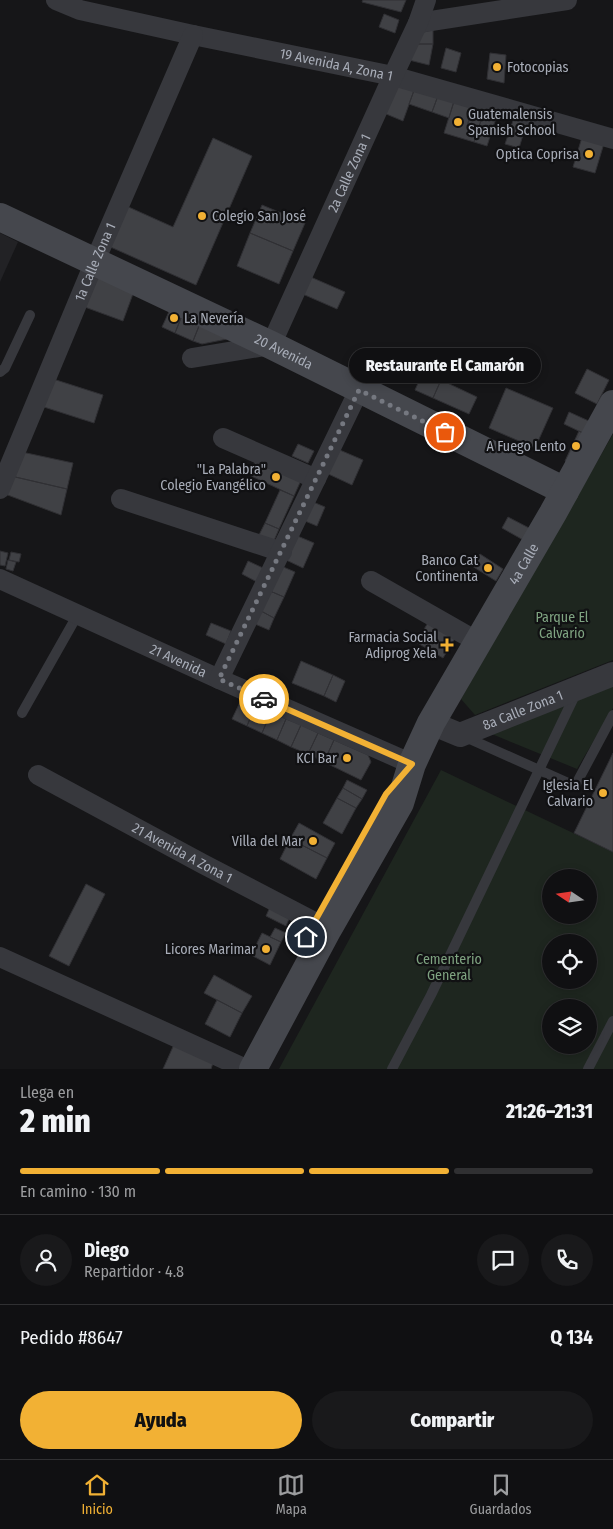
<!DOCTYPE html>
<html lang="es">
<meta charset="utf-8">
<style>
:root{--surface:#101012;--page:#19191b;--text:#f1f3f6;--muted:#9c9d9f;--line:#303032;--accent:#f2b134}
body{margin:0;font-family:"Fira Sans Condensed",sans-serif;background:var(--page);color:var(--text);height:100vh;display:flex;flex-direction:column;font-size:19px;white-space:nowrap}
*{box-sizing:border-box;margin:0}
p{font-size:16px;color:var(--muted)}
.icon{flex:none;width:28px;height:28px;fill:none;stroke:currentColor;stroke-width:2;stroke-linecap:round;stroke-linejoin:round}
.map{position:relative;height:1069px;overflow:hidden}
.sheet{display:flex;flex-direction:column;background:var(--surface);flex:1}
.sheet>*{flex:none}
.needle{width:32px;rotate:283deg}
.buttons{position:absolute;left:542px;top:869px;display:grid;gap:10px}
.buttons a{display:grid;place-items:center;width:55px;height:55px;border-radius:50%;background:var(--surface);box-shadow:0 2px 8px #0003,0 0 0 1px var(--line);font-size:25px}
.pin{position:absolute;display:grid;place-items:center;width:42px;height:42px;color:#fff;margin:-21px;border:2px solid #fff;border-radius:50%;box-shadow:0 1px 5px #0007}
.courier{position:absolute;display:grid;place-items:center;width:50px;height:50px;margin:-25px;border:4px solid #f2b134;border-radius:50%;background:#fff;color:#222;box-shadow:0 1px 6px #0007}
.bubble{position:absolute;height:35px;border-radius:18px;background:var(--surface);box-shadow:0 2px 8px #0003,0 0 0 1px var(--line);font-size:16px;font-weight:800;line-height:35px;text-align:center}
.overview em{font-style:normal;font-weight:800}
.overview div{display:flex;flex-direction:column-reverse}
.overview{display:flex;align-items:center;justify-content:space-between;height:85px;padding:0 20px}
h1{font-size:32px;font-weight:800;line-height:38px}
.bar{display:grid;grid-template-columns:repeat(4,1fr);gap:8px 5px;align-content:center;height:60px;padding:0 20px}
.bar i{height:6px;border-radius:4px;background:var(--line)}
.bar .selected{background:var(--accent)}
.bar p{grid-column:span 4}
.line{display:flex;align-items:center;gap:12px;padding:0 20px;border-top:1px solid var(--line)}
.line div{flex:1}
.round{display:grid;place-items:center;flex:none;width:52px;height:52px;border-radius:26px;background:var(--page)}
.cta{display:flex;gap:10px;margin-top:auto;padding:10px 20px}
.cta a{flex:1;height:58px;border-radius:30px;background:var(--accent);color:#111;font-size:20px;font-weight:800;line-height:58px;text-align:center}
.cta a+a{background:var(--page);color:var(--text)}
.menu{display:flex;justify-content:space-around;align-items:center;height:70px;border-top:1px solid var(--line);background:var(--surface);font-size:14px;color:var(--muted)}
.menu a{display:grid;justify-items:center;gap:2px}
.menu .selected{color:var(--accent)}
.map>svg:first-child{display:block}
</style>
<div class="map">
<svg width="613" height="1069" viewBox="0 0 613 1069">
<rect width="100%" height="100%" fill="#161618"/>
<path fill="#222225" d="M0 233 18 242 0 282Z"/>
<path fill="#1e261f" fill-rule="evenodd" d="M613 434V660L475 715 461 699Z
M613 677V708L577 769 477 728Z
M441 770 613 852V1069H279ZM551 878H589V915H551ZM551 942H589V980H551ZM551 1008H589V1045H551Z"/>
<path fill="#404145" stroke="#303034" d="M363 0H406L401 12 362 2Z
M384 14 399 20 395 33 379 27Z
M433 30V44H414L415 34Z
M414 44H433L429 65 409 60Z
M446 48 461 53 456 72 441 68Z
M490 53 506 55 504 83 487 79Z
M402 80 416 85 403 121 379 111Z
M416 85 439 93 432 112 409 104Z
M439 93 455 98 449 118 432 112Z
M455 98 474 104 467 126 478 130 474 142 444 133Z
M474 104 485 108 478 130 467 126Z
M485 108 498 112 487 146 474 142Z
M514 118 527 122 519 148 505 144Z
M583 134 605 140 595 173 573 167Z
M213 138 252 156 196 285 106 245 124 205 173 227Z
M262 205 305 223 293 251 250 233Z
M250 233 293 251 279 284 237 266Z
M102 270 137 283 123 321 82 306Z
M306 275 345 292 337 309 298 292Z
M173 303 185 308 175 333 162 327Z
M185 308 203 316 193 341 175 333Z
M203 316 227 339 202 344 193 341Z
M587 369 609 380 597 404 575 393Z
M423 372 441 380 433 398 415 390Z
M53 379 103 395 94 423 44 407Z
M441 380 477 397 469 414 433 398Z
M506 388 553 408 535 448 489 428Z
M569 412 591 422 585 434 564 424Z
M579 431 585 434 567 462 565 461Z
M298 444 314 451 308 463 292 456Z
M335 448 363 460 352 485 324 472Z
M17 451 73 463 67 489 11 476Z
M257 457 302 478 294 496 249 475Z
M11 476 67 489 61 515 5 494Z
M280 490 294 496 279 529 265 523Z
M313 502 325 507 317 526 305 521Z
M508 517 531 529 525 541 502 528Z
M265 523 279 529 273 543 257 539Z
M295 535 314 543 303 568 284 559Z
M0 551 8 553 5 566 0 565Z
M11 552 21 554 19 562 9 560Z
M480 554 503 569 496 581 472 566Z
M8 560 16 562 13 571 6 569Z
M248 561 263 568 257 582 242 574Z
M281 566 295 572 284 597 270 591Z
M270 591 284 597 274 618 261 611Z
M261 611 274 618 269 630 255 624Z
M431 618 457 635 443 658 416 642Z
M211 623 231 631 226 644 206 635Z
M301 661 333 675 324 696 292 683Z
M333 675 345 681 336 702 324 696Z
M241 700 255 706 247 726 232 719Z
M255 706 271 712 262 733 247 726Z
M271 712 286 719 277 740 262 733Z
M286 719 301 725 291 747 277 740Z
M301 725 318 733 308 754 291 747Z
M318 733 334 740 324 762 308 754Z
M334 740 368 755 371 762 361 780 324 762Z
M613 753V852L574 833Z
M347 780 367 790 362 799 343 788Z
M343 788 362 799 356 808 337 798Z
M337 798 356 808 342 834 323 823Z
M299 823 335 843 327 858 290 839Z
M290 839 327 858 316 879 280 859Z
M86 884 105 894 69 966 49 956Z
M270 907 289 919 286 926 266 916Z
M275 928 286 933 281 942 270 937Z
M262 933 281 942 270 965 251 955Z
M214 975 252 996 242 1013 204 993Z
M217 1000 242 1013 230 1037 205 1024Z
M176 1040 213 1063 211 1069H163Z"/>
<g fill="none" stroke-linecap="round" stroke-linejoin="round">
<path stroke="#37383d" stroke-width="10" d="M0 372 5 368 30 315
M22 713 78 614
M463 736 575 786 613 715
M392 1069 431 995 576 693
M588 1069 613 1021"/>
<g stroke="#37383d" stroke-width="20">
<path id="s1" d="M56 0 80 10 193 35 393 76 613 139"/>
<path d="M418 23 567 0"/>
<path id="s2" d="M192 358 271 345 393 76 418 23 426 0"/>
<path d="M223 438 316 479"/>
<path id="s3" d="M0 489 95 261 193 35"/>
<path d="M121 499 282 552"/>
<path id="s4" d="M0 579 219 679 412 764"/>
<path d="M371 581 478 642"/>
<path d="M219 679 359 390"/>
<path id="s5" d="M38 775 203 864 328 929"/>
<path d="M0 957 246 1069"/>
</g>
<path stroke="#37383d" stroke-width="24" id="s6" d="M431 723 460 735 613 674"/>
<g stroke="#45474d" stroke-width="28">
<path id="s7" d="M0 217 271 345 565 491"/>
<path id="s8" d="M253 1069 328 929 400 803 412 764 431 723 553 513 613 404"/>
</g>
</g>
<g fill="none" stroke-linecap="round" stroke-linejoin="round">
<path stroke="#757880" stroke-width="5" stroke-dasharray="0 9" d="M264 699 219 679 359 390 445 432"/>
<path stroke="#f2b134" stroke-width="6" d="M264 699 412 764 386 794 306 937"/>
</g>
<g fill="#f2b134" stroke="#111113" stroke-width="2">
<circle cx="497" cy="67" r="5"/>
<circle cx="458" cy="122" r="5"/>
<circle cx="589" cy="154" r="5"/>
<circle cx="202" cy="216" r="5"/>
<circle cx="174" cy="318" r="5"/>
<circle cx="576" cy="446" r="5"/>
<circle cx="276" cy="477" r="5"/>
<circle cx="488" cy="568" r="5"/>
<path d="M444.5 637.5h5v5h5v5h-5v5h-5v-5h-5v-5h5z"/>
<circle cx="347" cy="758" r="5"/>
<circle cx="603" cy="793" r="5"/>
<circle cx="313" cy="841" r="5"/>
<circle cx="266" cy="949" r="5"/>
</g>
<g text-anchor="middle" stroke-width="4.5" stroke-linejoin="round" paint-order="stroke">
<g font-size="14" fill="#a8adb8" stroke="#111113">
<text dy="5" stroke="none"><textPath href="#s1" startOffset="288">19 Avenida A, Zona 1</textPath></text>
<text dy="5" stroke="none"><textPath href="#s2" startOffset="269">2a Calle Zona 1</textPath></text>
<text dy="5" stroke="none"><textPath href="#s3" startOffset="246">1a Calle Zona 1</textPath></text>
<text dy="5" stroke="none"><textPath href="#s7" startOffset="314">20 Avenida</textPath></text>
<text dy="5" stroke="none"><textPath href="#s8" startOffset="574">4a Calle</textPath></text>
<text dy="5" stroke="none"><textPath href="#s4" startOffset="196">21 Avenida</textPath></text>
<text dy="5" stroke="none"><textPath href="#s6" startOffset="99">8a Calle Zona 1</textPath></text>
<text dy="5" stroke="none"><textPath href="#s5" startOffset="164">21 Avenida A Zona 1</textPath></text>
</g>
<g font-size="14" fill="#a8adb8" stroke="#111113" text-anchor="end">
<text x="507" y="72" text-anchor="start">Fotocopias</text>
<text x="468" y="119" text-anchor="start">Guatemalensis<tspan x="468" dy="16">Spanish School</tspan></text>
<text x="579" y="159">Optica Coprisa</text>
<text x="212" y="221" text-anchor="start">Colegio San José</text>
<text x="184" y="323" text-anchor="start">La Nevería</text>
<text x="566" y="451">A Fuego Lento</text>
<text x="266" y="474">"La Palabra"<tspan x="266" dy="16">Colegio Evangélico</tspan></text>
<text x="478" y="565">Banco Cat<tspan x="478" dy="16">Continenta</tspan></text>
<text x="437" y="642">Farmacia Social<tspan x="437" dy="16">Adiprog Xela</tspan></text>
<text x="337" y="763">KCI Bar</text>
<text x="593" y="790">Iglesia El<tspan x="593" dy="16">Calvario</tspan></text>
<text x="303" y="846">Villa del Mar</text>
<text x="256" y="954">Licores Marimar</text>
</g>
<g font-size="14" fill="#7fa381" stroke="#111113">
<text x="562" y="622">Parque El<tspan x="562" dy="16">Calvario</tspan></text>
<text x="449" y="964">Cementerio<tspan x="449" dy="16">General</tspan></text>
</g>
</g>
</svg>
<div class="buttons">
<a><svg class="needle" viewBox="-14 -14 28 28"><path d="M0-13l5 13h-10z" fill="#e53935"/><path d="M0 13l5-13h-10z" fill="#9c9d9f"/></svg></a>
<a><svg class="icon" aria-label="locate" viewBox="0 0 24 24"><circle cx="12" cy="12" r="6"/><path d="M12 2v4M12 18v4M2 12h4M18 12h4"/></svg></a>
<a><svg class="icon" aria-label="layers" viewBox="0 0 24 24"><path d="M12 4l9 5-9 5-9-5zM3 14l9 5 9-5"/></svg></a>
</div>
<div class="pin" style="left:445px;top:432px;background:#ea580c"><svg class="icon" aria-label="bag" viewBox="0 0 24 24"><path d="M5 8h14l-1 12H6zM9 8a3 3 0 0 1 6 0"/></svg></div>
<div class="pin" style="left:306px;top:937px;background:#1f2937"><svg class="icon" aria-label="home" viewBox="0 0 24 24"><path d="M3 11l9-7 9 7M6 9v11h12V9"/></svg></div>
<div class="courier" style="left:264px;top:699px"><svg class="icon" aria-label="car" viewBox="0 0 24 24"><path d="M5 17H2v-5l4-1 3-4h7l3 4 3 1v5h-3M9 17h6M6 11h13"/><circle cx="7" cy="17" r="2"/><circle cx="17" cy="17" r="2"/></svg></div>
<div class="bubble" style="left:349px;top:348px;width:192px">Restaurante El Camarón</div>
</div>
<section class="sheet">
<div class="overview"><div><h1>2 min</h1><p>Llega en</p></div><em>21:26–21:31</em></div>
<div class="bar"><i class="selected"></i><i class="selected"></i><i class="selected"></i><i></i><p>En camino · 130 m</p></div>
<div class="line" style="height:90px"><a class="round"><svg class="icon" aria-label="person" viewBox="0 0 24 24"><circle cx="12" cy="8" r="4"/><path d="M4 21q1-7 8-7t8 7"/></svg></a><div><b>Diego</b><p>Repartidor · 4.8</p></div><a class="round"><svg class="icon" aria-label="chat" viewBox="0 0 24 24"><path d="M4 5h16v11H9l-5 4z"/></svg></a><a class="round"><svg class="icon" aria-label="phone" viewBox="0 0 24 24"><path d="M5 4h4l2 5-3 2q2 4 5 5l2-3 5 2v4C11 20 4 13 5 4z"/></svg></a></div>
<div class="line" style="height:65px"><div>Pedido #8647</div><b>Q 134</b></div>
<div class="cta"><a>Ayuda</a><a>Compartir</a></div>
</section>
<nav class="menu">
<a class="selected"><svg class="icon" aria-label="home" viewBox="0 0 24 24"><path d="M3 11l9-7 9 7M6 9v11h12V9"/></svg>Inicio</a>
<a><svg class="icon" aria-label="map" viewBox="0 0 24 24"><path d="M3 6l6-2 6 2 6-2v14l-6 2-6-2-6 2zM9 4v14M15 6v14"/></svg>Mapa</a>
<a><svg class="icon" aria-label="saved" viewBox="0 0 24 24"><path d="M7 4h10v16l-5-4-5 4z"/></svg>Guardados</a>
</nav>
